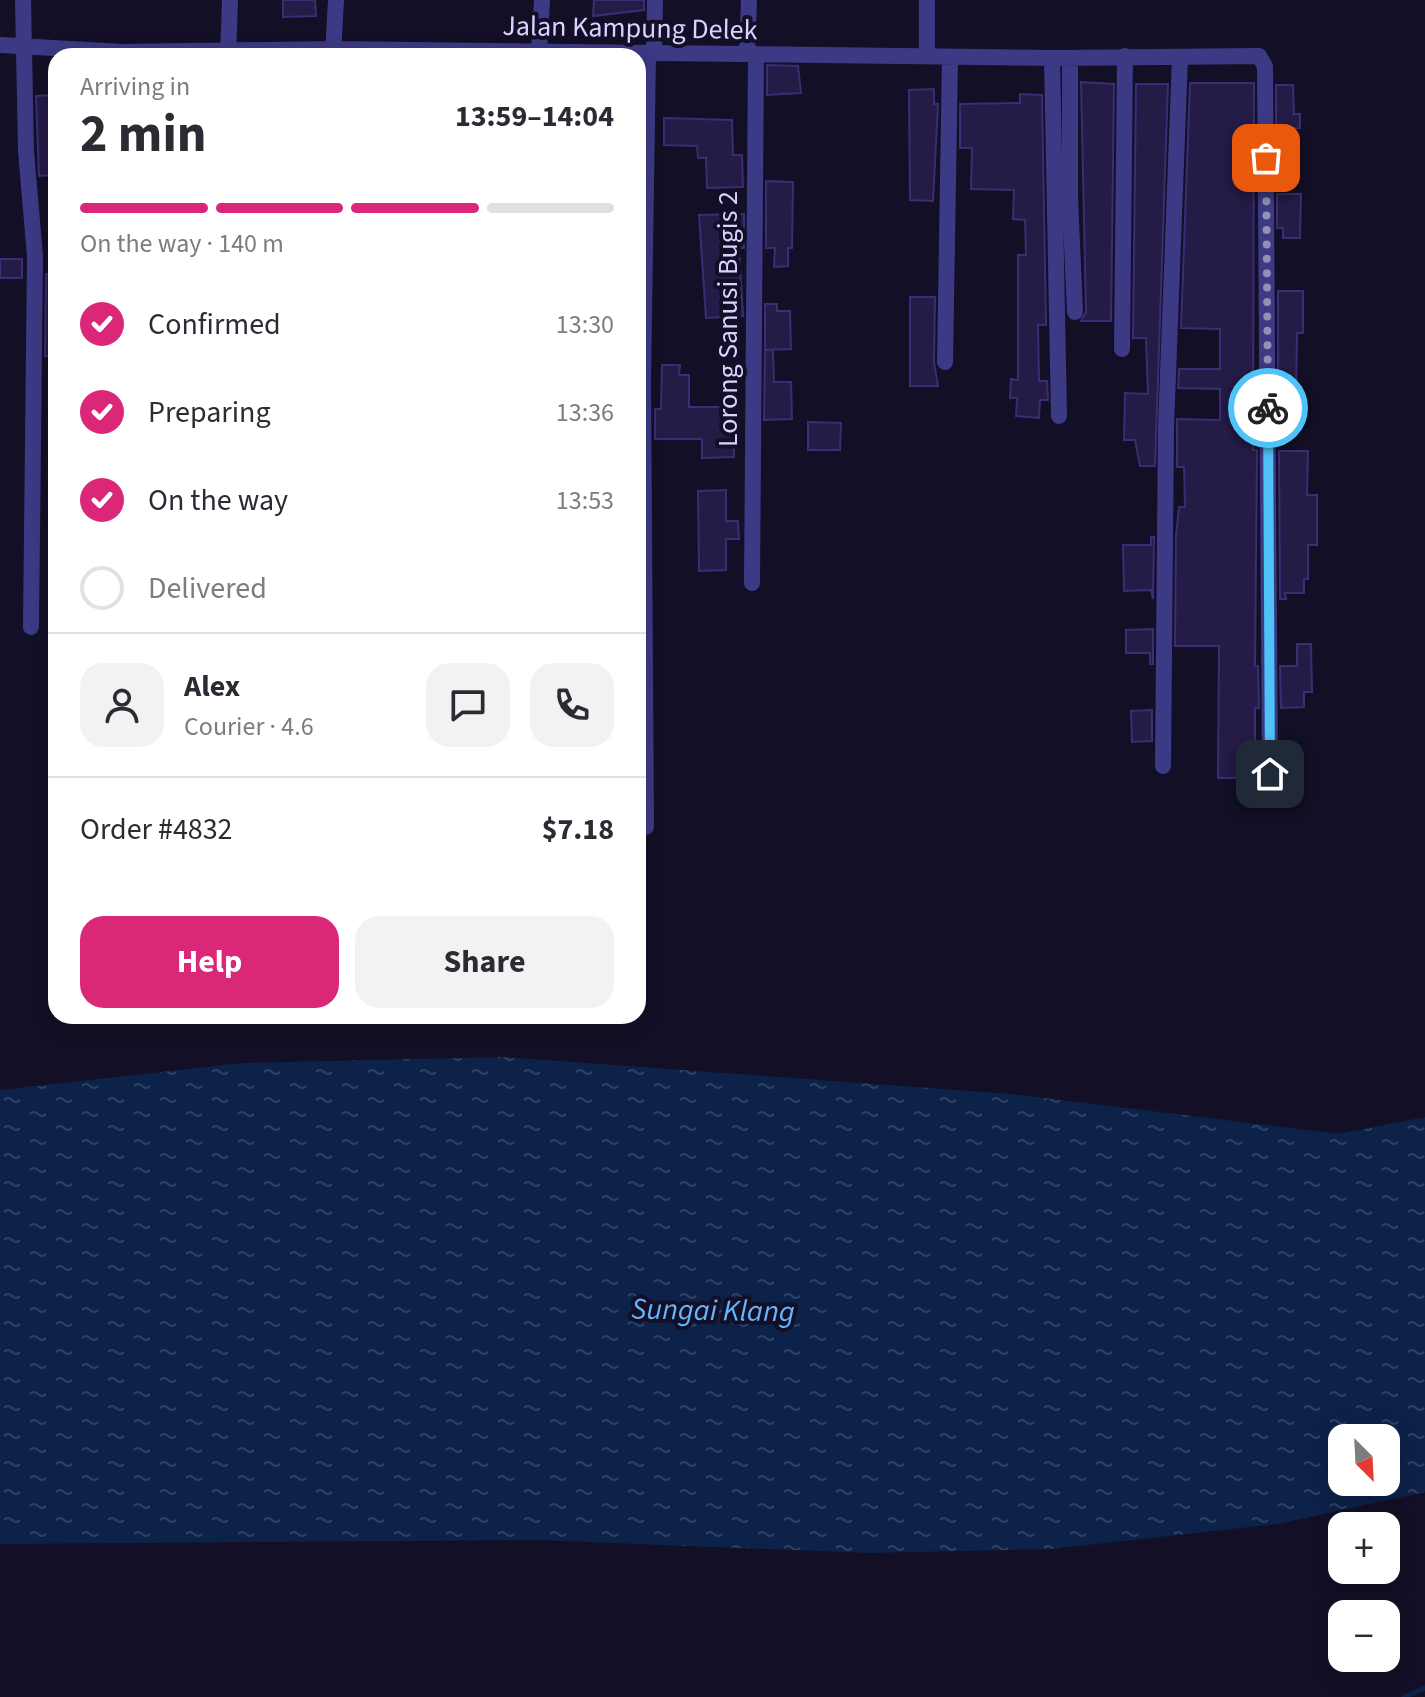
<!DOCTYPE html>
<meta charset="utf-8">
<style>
:root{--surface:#fff;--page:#f2f2f3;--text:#2b2b33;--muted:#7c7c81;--line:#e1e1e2;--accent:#db2777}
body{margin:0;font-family:"Source Sans 3",sans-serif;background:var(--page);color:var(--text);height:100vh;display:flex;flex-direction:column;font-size:30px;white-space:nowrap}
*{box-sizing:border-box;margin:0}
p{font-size:26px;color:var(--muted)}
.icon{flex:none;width:44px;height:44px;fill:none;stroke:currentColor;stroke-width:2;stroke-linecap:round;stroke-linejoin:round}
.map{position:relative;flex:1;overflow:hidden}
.panel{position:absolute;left:48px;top:48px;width:598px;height:976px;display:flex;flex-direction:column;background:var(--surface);border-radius:24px;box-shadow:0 4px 20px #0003}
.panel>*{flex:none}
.needle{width:52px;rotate:156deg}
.fabs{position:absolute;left:1328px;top:1424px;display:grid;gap:16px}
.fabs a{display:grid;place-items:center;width:72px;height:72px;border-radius:16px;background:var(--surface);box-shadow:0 4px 20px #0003;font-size:40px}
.pin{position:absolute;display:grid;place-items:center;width:68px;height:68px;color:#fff;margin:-34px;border-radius:16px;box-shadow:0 4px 12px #0006}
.courier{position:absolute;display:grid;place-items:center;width:80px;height:80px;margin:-40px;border:6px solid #4fc3f7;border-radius:50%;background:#fff;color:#222;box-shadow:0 2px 10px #0007}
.head em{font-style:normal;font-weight:700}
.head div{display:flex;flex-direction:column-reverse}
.head{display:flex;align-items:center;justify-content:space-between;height:136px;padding:0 32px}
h1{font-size:52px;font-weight:700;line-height:60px}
.bar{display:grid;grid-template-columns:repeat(4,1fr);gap:12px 8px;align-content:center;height:96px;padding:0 32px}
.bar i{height:10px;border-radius:6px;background:var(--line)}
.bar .on{background:var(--accent)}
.bar p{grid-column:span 4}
.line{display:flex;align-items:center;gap:20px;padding:0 32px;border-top:2px solid var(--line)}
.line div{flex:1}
.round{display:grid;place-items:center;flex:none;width:84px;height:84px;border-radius:24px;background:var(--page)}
ol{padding:0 32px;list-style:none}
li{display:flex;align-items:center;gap:24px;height:88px}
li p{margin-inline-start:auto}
li .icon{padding:8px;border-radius:50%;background:var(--accent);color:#fff;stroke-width:4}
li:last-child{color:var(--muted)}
li i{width:44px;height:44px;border:4px solid var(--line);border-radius:50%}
.action{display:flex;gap:16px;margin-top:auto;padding:16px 32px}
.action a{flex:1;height:92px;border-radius:24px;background:var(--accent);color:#fff;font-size:32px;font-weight:700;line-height:92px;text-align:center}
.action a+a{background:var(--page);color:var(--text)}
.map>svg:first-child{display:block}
</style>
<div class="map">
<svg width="1425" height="1697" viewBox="0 0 1425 1697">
<defs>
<pattern id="water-ripples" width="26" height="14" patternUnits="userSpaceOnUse" patternTransform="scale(2)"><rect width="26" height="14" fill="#0c2248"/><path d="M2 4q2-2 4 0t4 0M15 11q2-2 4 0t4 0" fill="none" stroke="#2f4163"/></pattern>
</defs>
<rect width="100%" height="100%" fill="#130f26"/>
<path fill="url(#water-ripples)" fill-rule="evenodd" d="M504 1057 1011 1094 1339 1134 1425 1117V1492L1277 1524 1051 1549 869 1553 538 1540 0 1544V1090L242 1063ZM1342 1438H1386V1482H1342Z"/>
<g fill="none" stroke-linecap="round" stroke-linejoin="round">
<path stroke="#0c2248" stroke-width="5" d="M1404 1697 1425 1688"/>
</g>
<path fill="#241b47" stroke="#3b2d73" stroke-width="2" d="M283 0H315L316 16 283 17Z
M594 0H644V10L593 16Z
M767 65 798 66 801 93 767 95Z
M1081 82 1114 84 1111 321H1081L1086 312Z
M1190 83H1254L1253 450H1257L1255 666H1258L1259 708H1255V778H1218L1219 646H1175L1176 536 1179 507H1185L1184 467H1177V419L1220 420V389L1178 388 1179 369H1220V329L1181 328Z
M1136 84H1168L1155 466H1140L1135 440H1124L1125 393 1148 394 1146 338H1133Z
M1276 85H1293L1294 114H1300V128L1276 129Z
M934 89V104H938L933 201 910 200 909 90Z
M1020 94 1042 95 1046 325H1038L1039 381H1047L1048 400H1040L1039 418 1016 416 1017 398H1010L1011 379 1018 380V255H1026L1025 220 1013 219 1014 190 971 189 972 148H960V104L1020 103Z
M56 95V175L39 176 36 96Z
M664 118 732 120 733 155H742L743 187 707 188 706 158H698L697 146 664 145Z
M766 181 793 182 792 248H788V266L774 267 775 248H766Z
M1277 194H1301L1300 238H1283V228H1277Z
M744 214V248H739L743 316 706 318 699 215Z
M0 259H22V278H0Z
M46 274H56V357L45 356Z
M1278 291H1303V333H1297L1296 394H1278Z
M910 297H935L934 362 938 386H910Z
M765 304H777V311H790L791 349 765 350Z
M765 350H773L774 382H791L792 419 764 420Z
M662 365H680L679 375H689V407H725V415L734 414V457L702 458V439H655V409H661Z
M808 422 841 423 840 450H808Z
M1279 451H1308L1307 495H1317V545H1308V579H1304V593H1285L1286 599H1280Z
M726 490V521H738L739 539H726V570L699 571 698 491Z
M1151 537H1154L1153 599 1151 590 1124 591 1123 545H1151Z
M1153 629V664H1150V653H1126V630Z
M1297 644H1311L1312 692H1304V707L1281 708 1280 666H1297Z
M1152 710V741L1132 742 1131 711Z"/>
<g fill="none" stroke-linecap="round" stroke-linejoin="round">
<path stroke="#3d3a85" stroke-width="16" d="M23 0 26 151 35 256 31 627
M0 45 123 52 334 49 1056 58 1259 56 1265 66 1270 774
M539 51 542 0
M654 53 655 0
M747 54 749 0
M228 56 230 0
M333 56 336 0
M927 56V0
M1052 58 1059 416
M1070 58V197L1075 312
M1122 349 1125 56
M945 362 950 57
M752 583 756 54
M1163 766 1166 427 1180 57
M646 827 643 380 648 53"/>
</g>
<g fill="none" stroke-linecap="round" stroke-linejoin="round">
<path stroke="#948fb3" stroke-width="8" stroke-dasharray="0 14.4" d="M1266 158 1268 408"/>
<path stroke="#4fc3f7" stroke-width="10" d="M1268 408 1270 774"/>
</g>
<g text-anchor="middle" stroke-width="8" stroke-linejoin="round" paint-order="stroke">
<g font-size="28" fill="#d9d4ff" stroke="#130f26">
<text transform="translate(630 27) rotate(1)" y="10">Jalan Kampung Delek</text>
<text transform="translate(727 319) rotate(-90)" y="10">Lorong Sanusi Bugis 2</text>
</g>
<g font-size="30" font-style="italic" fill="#62b6ff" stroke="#130f26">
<text transform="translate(713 1310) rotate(1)" y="10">Sungai Klang</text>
</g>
</g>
</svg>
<div class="fabs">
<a><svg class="needle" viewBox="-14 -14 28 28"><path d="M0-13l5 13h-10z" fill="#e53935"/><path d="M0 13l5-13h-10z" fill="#7c7c81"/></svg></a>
<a>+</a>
<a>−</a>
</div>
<div class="pin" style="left:1266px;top:158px;background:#ea580c"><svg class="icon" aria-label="bag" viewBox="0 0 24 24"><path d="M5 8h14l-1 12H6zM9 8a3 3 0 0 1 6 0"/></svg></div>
<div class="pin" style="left:1270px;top:774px;background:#1f2937"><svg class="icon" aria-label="home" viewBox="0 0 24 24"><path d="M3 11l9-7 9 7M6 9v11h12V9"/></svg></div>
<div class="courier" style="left:1268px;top:408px"><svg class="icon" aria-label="bike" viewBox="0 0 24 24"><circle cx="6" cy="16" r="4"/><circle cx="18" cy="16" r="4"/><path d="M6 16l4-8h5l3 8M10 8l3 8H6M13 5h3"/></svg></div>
<section class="panel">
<div class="head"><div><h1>2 min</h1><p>Arriving in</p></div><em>13:59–14:04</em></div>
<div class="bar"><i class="on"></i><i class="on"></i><i class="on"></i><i></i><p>On the way · 140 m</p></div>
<ol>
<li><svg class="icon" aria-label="check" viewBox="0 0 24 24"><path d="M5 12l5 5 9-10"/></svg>Confirmed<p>13:30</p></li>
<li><svg class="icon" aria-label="check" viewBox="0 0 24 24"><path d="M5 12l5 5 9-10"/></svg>Preparing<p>13:36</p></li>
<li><svg class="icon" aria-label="check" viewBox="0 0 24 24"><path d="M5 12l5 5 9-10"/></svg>On the way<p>13:53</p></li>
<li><i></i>Delivered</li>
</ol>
<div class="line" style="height:144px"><a class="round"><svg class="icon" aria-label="person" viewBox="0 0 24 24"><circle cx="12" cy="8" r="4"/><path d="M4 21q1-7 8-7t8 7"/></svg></a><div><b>Alex</b><p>Courier · 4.6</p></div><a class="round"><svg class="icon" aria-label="chat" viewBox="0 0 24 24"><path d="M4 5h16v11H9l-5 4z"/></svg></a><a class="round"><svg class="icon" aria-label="phone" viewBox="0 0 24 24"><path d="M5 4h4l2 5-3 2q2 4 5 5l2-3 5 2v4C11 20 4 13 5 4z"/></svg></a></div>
<div class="line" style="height:104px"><div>Order #4832</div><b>$7.18</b></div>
<div class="action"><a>Help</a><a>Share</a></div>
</section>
</div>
